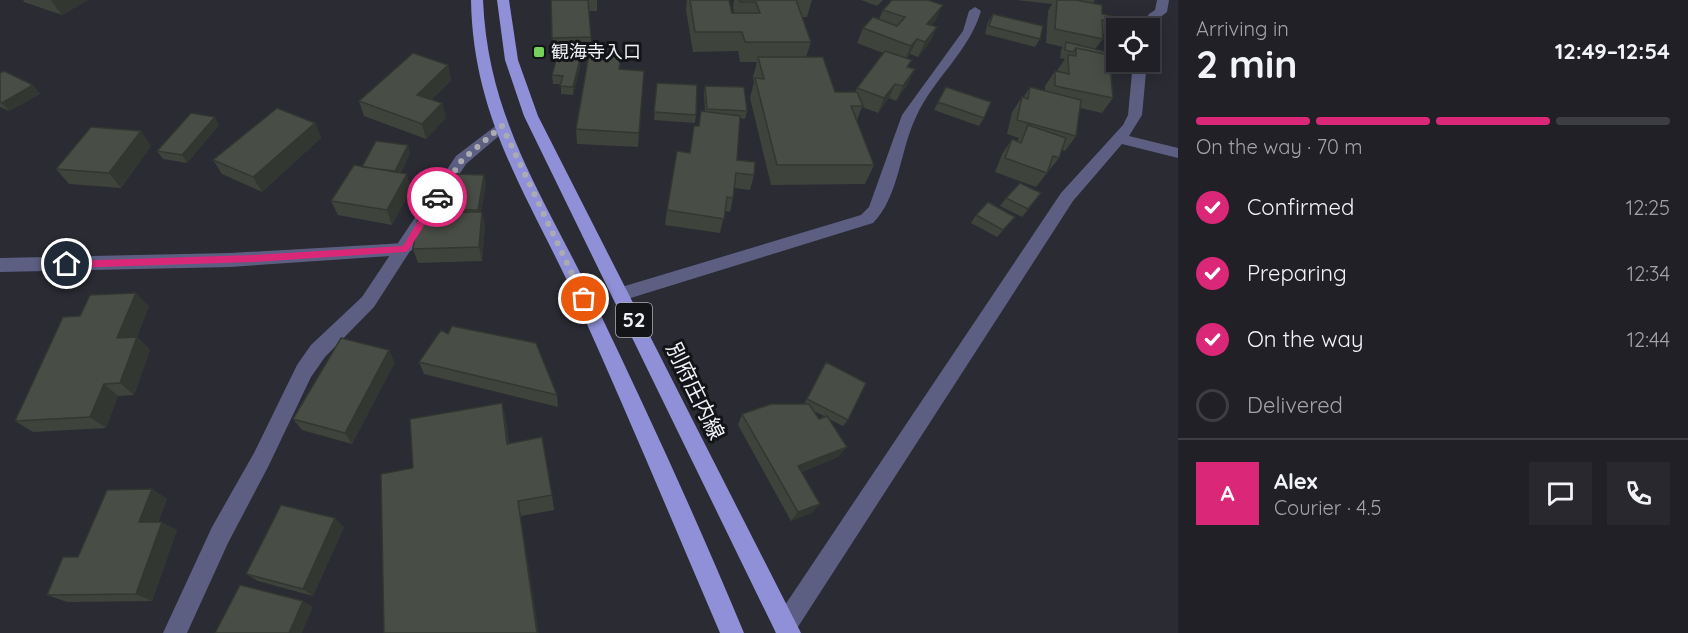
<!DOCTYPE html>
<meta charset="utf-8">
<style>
:root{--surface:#202026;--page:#28282e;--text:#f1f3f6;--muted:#a2a3a7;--line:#3d3e43;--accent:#db2777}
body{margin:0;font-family:Quicksand,"Noto Sans JP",sans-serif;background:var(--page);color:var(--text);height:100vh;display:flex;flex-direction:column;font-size:22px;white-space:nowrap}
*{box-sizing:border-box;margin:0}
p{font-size:20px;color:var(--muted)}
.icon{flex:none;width:33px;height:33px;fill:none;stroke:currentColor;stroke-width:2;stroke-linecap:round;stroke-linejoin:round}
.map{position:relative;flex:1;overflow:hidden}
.details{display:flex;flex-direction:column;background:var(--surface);width:510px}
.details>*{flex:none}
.fabs{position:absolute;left:1106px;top:18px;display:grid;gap:12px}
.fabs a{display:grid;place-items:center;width:54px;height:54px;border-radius:0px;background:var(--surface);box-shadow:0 3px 15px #0003,0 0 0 2px var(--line);font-size:30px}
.pin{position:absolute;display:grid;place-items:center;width:51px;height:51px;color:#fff;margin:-26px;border:3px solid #fff;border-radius:50%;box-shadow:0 2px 6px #0007}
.courier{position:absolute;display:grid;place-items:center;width:60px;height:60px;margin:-30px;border:4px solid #db2777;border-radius:50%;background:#fff;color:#222;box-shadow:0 2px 8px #0007}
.summary em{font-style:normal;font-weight:700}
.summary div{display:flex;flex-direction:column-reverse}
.summary{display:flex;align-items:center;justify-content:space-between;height:102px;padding:0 18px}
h1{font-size:39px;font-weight:700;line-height:45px}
.bar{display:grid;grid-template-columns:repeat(4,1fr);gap:9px 6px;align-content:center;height:72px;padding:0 18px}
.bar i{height:8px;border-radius:4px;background:var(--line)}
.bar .active{background:var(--accent)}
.bar p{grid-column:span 4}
.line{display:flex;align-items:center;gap:15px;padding:0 18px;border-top:2px solid var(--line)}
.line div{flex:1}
.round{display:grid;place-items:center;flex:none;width:63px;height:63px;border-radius:0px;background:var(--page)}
ol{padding:0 18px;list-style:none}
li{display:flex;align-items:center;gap:18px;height:66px}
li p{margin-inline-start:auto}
li .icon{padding:6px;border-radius:50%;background:var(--accent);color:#fff;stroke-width:4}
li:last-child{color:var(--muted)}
li i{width:33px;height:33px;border:3px solid var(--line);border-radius:50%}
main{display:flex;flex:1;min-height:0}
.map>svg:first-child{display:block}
</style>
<main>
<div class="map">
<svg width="1178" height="633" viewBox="0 0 1178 633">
<rect width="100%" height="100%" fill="#2a2b33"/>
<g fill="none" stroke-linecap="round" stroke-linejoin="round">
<path fill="#5d5f82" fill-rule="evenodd" d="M405 243 413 249 405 255 230 267 0 272V258L230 253Z"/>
<path fill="#5d5f82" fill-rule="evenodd" d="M1157 0H1169L1167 12 1158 19 1151 31 1141 28 1149 14 1155 10Z
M975 7 981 11C969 52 933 79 916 117 900 150 899 197 873 223L621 301 615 299 612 294 615 289 861 215 869 207 902 115 963 31 969 11Z
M1133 62H1147L1142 115 1129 136 1178 148V158L1122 144 1073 201 794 633H776L773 625 777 617 1061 193 1123 125 1128 115Z
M502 121 507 123 509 126 507 129 466 164 374 307 325 357 311 377 268 467 228 543 187 633H163L212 527 254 453 297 365 311 345 362 297 456 156Z"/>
<path fill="#8f90d8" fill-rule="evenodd" d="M471 0H483C488 120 545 198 595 303 647 411 698 522 744 633H720C673 523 627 413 578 304 530 198 473 121 471 0Z
M497 0H509L518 60 538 116 801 633H776L524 116 505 60Z"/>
</g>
<path fill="#3e433c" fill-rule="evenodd" d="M23 0H88L62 15 24 2Z
M551 0H597V11H588L591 37V52L553 53Z
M687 0H729L732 13H734L733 7 734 0H812L807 17H802L811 42 806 57 835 92H855L857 88 883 53 857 43 863 28 879 19 883 10 936 20 931 25 937 27 930 42 918 57 910 54 907 58 909 67 908 84 896 101 889 98 878 113 862 107 857 120 874 165 865 184 771 185 750 98 754 82 753 77 757 62H740L738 51 693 52 686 10Z
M861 0H883L877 6Z
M1016 0H1095L1093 3 1102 14 1112 22 1102 36 1103 39 1095 49 1115 62 1111 68 1113 98 1102 113 1080 108 1076 136 1065 151 1062 150 1059 158 1036 187 995 172 1002 154 1012 139 1017 141 1019 138 1007 134 1012 112 1022 97 1023 98 1030 87 1045 91V86L1055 71 1058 72V69L1065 59 1060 58 1061 50 1063 47 1046 43 1048 11 1052 4Z
M993 14 1040 39 1035 47 985 34 988 22Z
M621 56 620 69 644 71 638 147 577 144 576 129Z
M580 59V67L573 95 561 94V84H553L552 75Z
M448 65 451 80 431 100 442 103 446 118 426 139 364 116 359 101Z
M0 73 33 85 40 94 9 111 0 107Z
M657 83 696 115 695 123 654 120Z
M705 86 747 111 745 119 740 118 737 160 754 175 750 190 734 188 733 198 730 212 725 211 720 233 665 225 667 210 705 112 704 94Z
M946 87 984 118 979 126 934 110Z
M315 123 321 138 262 192 222 174 213 160Z
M219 125 187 163 163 159 157 151Z
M151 146 121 188 69 184 56 169Z
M410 153 401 173 411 189 392 225 338 215 331 201 362 167Z
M486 182 481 212H482L485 226 482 261 418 263 413 249 434 212 433 209Z
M1041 193 1022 217 1000 206 1006 198Z
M976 215 1015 217 997 237 971 223Z
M149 306 137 337 150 350 134 395 118 396 106 428 33 432 15 421 80 316Z
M395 362 352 444 302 430 293 419Z
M419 362 557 395 558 407 424 374Z
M826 362 848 420 843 426 829 419 847 447 838 457 802 472 812 513 791 521 738 425 742 414 804 404ZM813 411 824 416 819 419Z
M502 403 506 421 509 443 552 495 554 510 521 516 413 468Z
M152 489 167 499 158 522 177 530 152 601 67 602 47 595 78 557Z
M344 527 313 596 258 581 246 574Z"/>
<path fill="#323731" d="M51 0H88L62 15Z
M943 5 936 20 920 39 927 24Z
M937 27 930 42 918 57 925 42Z
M917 39 910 54 904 61 911 46Z
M580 59V67L573 95V87Z
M448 65 451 80 421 110 417 95Z
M915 69 908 84 896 101 903 86Z
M895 84 889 98 878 113 884 98Z
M33 85 40 94 9 111 2 103Z
M442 103 446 118 426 139 422 124Z
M215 117 219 125 187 163 182 155Z
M315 123 321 138 262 192 253 177Z
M141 131 151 146 121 188 109 173Z
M408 145 410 153 398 179 395 171Z
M407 174 411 189 392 225 387 210Z
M484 175 486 182 480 218 478 210Z
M482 212 485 226 482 261 479 247Z
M136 293 149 306 131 351 117 338Z
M137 337 150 350 134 395 120 383Z
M389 350 395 362 352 444 345 433Z
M104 384 118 396 106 428 90 417Z
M502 403 506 421 511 460 507 444Z
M847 447 838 457 791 476 798 466Z
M152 489 167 499 154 531 139 522Z
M518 501 521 516 539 633H537Z
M820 504 812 513 791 521 798 512Z
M335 518 344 527 313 596 303 589Z
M162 522 177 530 152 601 136 594Z
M303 601 313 607 302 633H289Z"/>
<path fill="#484e46" stroke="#323731" stroke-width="1.5" d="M551 0H588L591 37 552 38Z
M690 0H729L732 13H760L756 2H740L739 0H796L811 42H745L742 32H695Z
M892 0H928L943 5 927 24 937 27 925 42 917 39 911 46 863 28 873 17 897 26 905 17 883 10Z
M1057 0H1076L1102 5V14L1112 16V22L1102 20 1103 39 1055 29Z
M993 14 1043 26 1040 39 989 26Z
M1066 42 1115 54V62L1110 61 1109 55 1076 48 1073 52 1065 50Z
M1076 48 1109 55 1113 98 1055 86V71L1069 74 1068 55 1076 56Z
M885 51 912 60 907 67 915 69 903 86 895 84 884 98 857 88Z
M413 53 448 65 417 95 442 103 422 124 359 101Z
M589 54 621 56 619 69 644 71 639 133 576 129Z
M557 57 580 59 573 87 560 86 563 76 552 75Z
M758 57H823L835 92H857L863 106H851L874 165H777L755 78 764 79Z
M4 71 33 85 2 103 0 102V73Z
M657 83 697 85 696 115 654 112Z
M705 86 744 87 747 111 707 109Z
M946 87 991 102 984 118 938 102Z
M1030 87 1081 100 1076 136 1017 120 1022 97 1028 99Z
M277 108 315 123 253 177 213 160Z
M701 111 740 116 737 160 755 162 754 175 736 173 733 198 727 197 724 219 667 210 677 151 690 153 694 126H699Z
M191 113 215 117 182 155 157 151Z
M1028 125 1066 138 1059 158 1053 156 1047 173 1005 158 1012 139 1021 143Z
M91 127 141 131 109 173 56 169Z
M376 141 408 145 395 171 362 167Z
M354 165 407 174 387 210 331 201Z
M455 174 484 175 478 210 433 209Z
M1020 183 1041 193 1028 209 1006 198Z
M988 202 1015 217 1003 230 976 215Z
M419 212H482L479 247 413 249Z
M136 293 117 338 137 337 120 383 104 384 90 417 15 421 63 317 80 316 90 295Z
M452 326 536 343 557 395 419 362 441 330 448 334Z
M341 338 389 350 345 433 293 419Z
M826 362 866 383 848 420 807 399Z
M502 403 507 444 542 437 552 495 518 501 537 633H384L381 474 413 468 410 419Z
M771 404H809L819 419 827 416 847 447 798 466 820 504 798 512 742 414Z
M152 489 139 522H162L136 594 47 595 63 557H78L107 490Z
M281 505 335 518 303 589 246 574Z
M240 585 303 601 289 633H215Z"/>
<path fill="#db2777" d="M434 194 442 197 408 251 405 252 254 262 67 268 62 264 67 261 254 255 403 246Z"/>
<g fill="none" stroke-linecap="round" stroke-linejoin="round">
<path stroke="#abacb2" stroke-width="6" stroke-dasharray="0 10.8" d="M437 197 462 160 502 126 584 299"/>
</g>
<rect fill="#74d25b" stroke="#131417" stroke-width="2" x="533" y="46" width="12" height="12" rx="3"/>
<g text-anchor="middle" stroke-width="6" stroke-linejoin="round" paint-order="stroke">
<g font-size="18" fill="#f1f2f7" stroke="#131417" text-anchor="start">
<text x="551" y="58">観海寺入口</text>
</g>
<rect fill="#131417" stroke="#aeafb4" stroke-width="1.5" x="616" y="303" width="36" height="34" rx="4.5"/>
<g font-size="20" font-weight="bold" fill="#f1f2f7">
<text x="634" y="327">52</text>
</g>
<g font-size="21" fill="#f1f2f7" stroke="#131417">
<text transform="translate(695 391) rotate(64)" y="7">別府庄内線</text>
</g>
</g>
</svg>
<div class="fabs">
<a><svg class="icon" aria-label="locate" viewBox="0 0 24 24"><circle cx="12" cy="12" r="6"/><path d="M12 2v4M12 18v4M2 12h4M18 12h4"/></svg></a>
</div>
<div class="pin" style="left:584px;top:299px;background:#ea580c"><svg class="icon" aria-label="bag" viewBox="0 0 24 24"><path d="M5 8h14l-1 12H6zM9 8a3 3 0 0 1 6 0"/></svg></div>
<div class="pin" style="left:67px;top:264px;background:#1f2937"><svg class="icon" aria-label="home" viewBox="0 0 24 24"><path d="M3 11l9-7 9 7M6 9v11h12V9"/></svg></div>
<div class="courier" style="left:437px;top:197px"><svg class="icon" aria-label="car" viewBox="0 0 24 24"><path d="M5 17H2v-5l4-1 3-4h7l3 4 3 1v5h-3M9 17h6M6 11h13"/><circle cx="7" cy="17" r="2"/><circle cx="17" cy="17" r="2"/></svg></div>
</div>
<section class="details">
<div class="summary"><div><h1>2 min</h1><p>Arriving in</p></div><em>12:49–12:54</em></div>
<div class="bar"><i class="active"></i><i class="active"></i><i class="active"></i><i></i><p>On the way · 70 m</p></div>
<ol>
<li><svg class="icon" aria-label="check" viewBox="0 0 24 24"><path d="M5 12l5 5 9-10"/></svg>Confirmed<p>12:25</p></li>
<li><svg class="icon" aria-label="check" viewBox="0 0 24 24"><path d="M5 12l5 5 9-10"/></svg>Preparing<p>12:34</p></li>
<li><svg class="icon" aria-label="check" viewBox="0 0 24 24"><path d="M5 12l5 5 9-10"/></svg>On the way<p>12:44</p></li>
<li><i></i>Delivered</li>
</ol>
<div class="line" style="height:108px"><b class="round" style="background:var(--accent);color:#fff">A</b><div><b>Alex</b><p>Courier · 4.5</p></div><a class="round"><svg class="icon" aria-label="chat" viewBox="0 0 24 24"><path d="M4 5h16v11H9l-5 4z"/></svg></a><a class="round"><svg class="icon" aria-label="phone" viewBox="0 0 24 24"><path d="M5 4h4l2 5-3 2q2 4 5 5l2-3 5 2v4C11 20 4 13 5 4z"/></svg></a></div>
</section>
</main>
